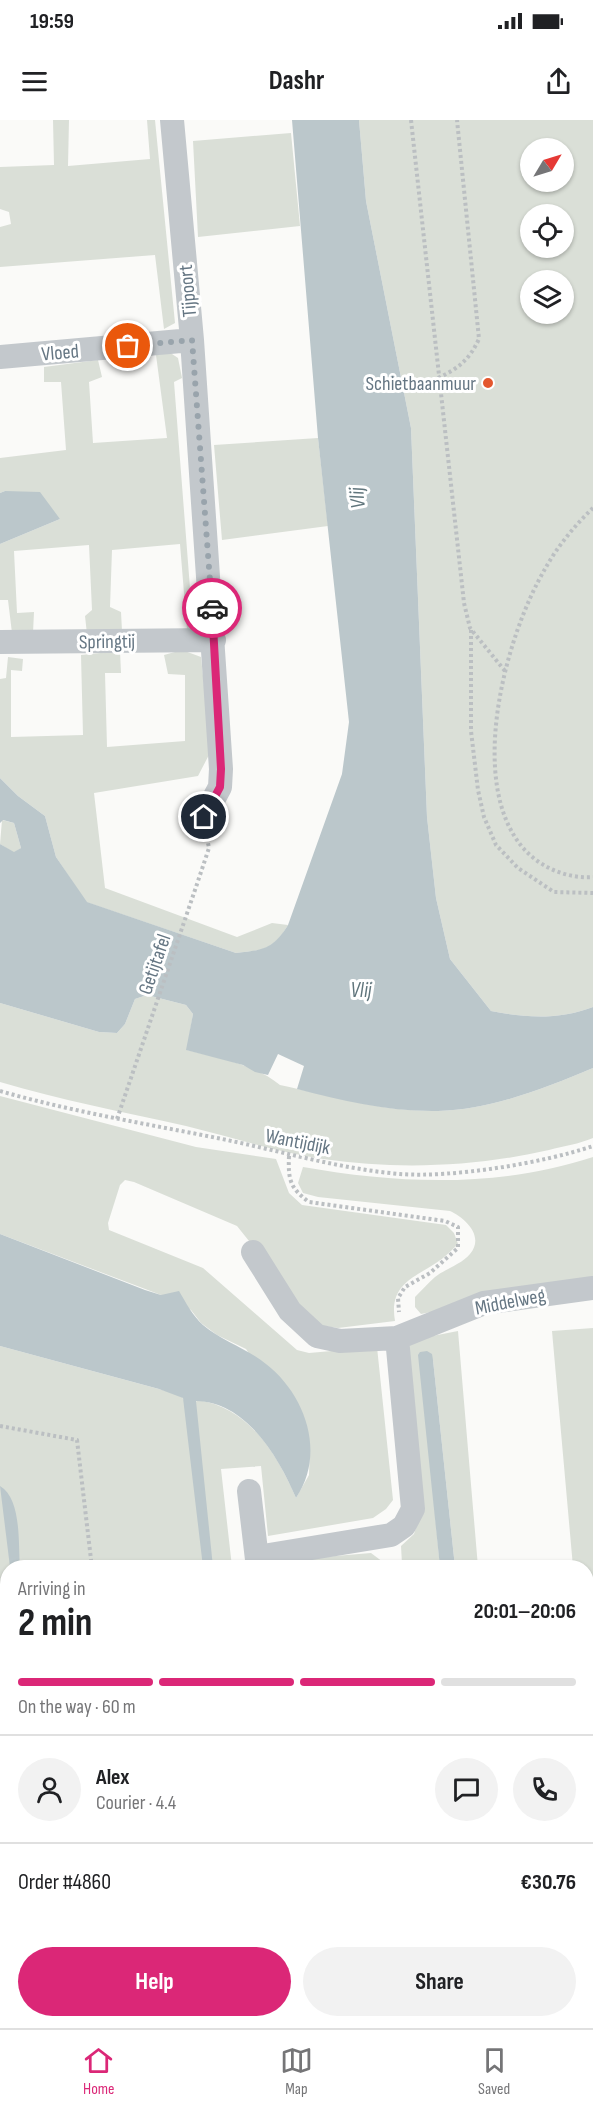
<!DOCTYPE html>
<meta charset="utf-8">
<style>
:root{--surface:#fff;--page:#f2f2f2;--text:#202124;--muted:#757577;--line:#e0e0e0;--accent:#db2777}
body{margin:0;font-family:"Sofia Sans Condensed",sans-serif;background:var(--page);color:var(--text);height:100vh;display:flex;flex-direction:column;font-size:22px;white-space:nowrap}
*{box-sizing:border-box;margin:0}
p{font-size:20px;color:var(--muted)}
.icon{flex:none;width:33px;height:33px;fill:none;stroke:currentColor;stroke-width:2;stroke-linecap:round;stroke-linejoin:round}
.map{position:relative;flex:1;overflow:hidden}
.panel{position:absolute;left:0px;top:1440px;width:594px;height:468px;display:flex;flex-direction:column;background:var(--surface);border-radius:24px 24px 0 0;box-shadow:0 2px 4px #0004}
.panel>*{flex:none}
.needle{width:39px;rotate:52deg}
.fabs{position:absolute;left:520px;top:18px;display:grid;gap:12px}
.fabs a{display:grid;place-items:center;width:54px;height:54px;border-radius:50%;background:var(--surface);box-shadow:0 2px 4px #0004;font-size:30px}
.pin{position:absolute;display:grid;place-items:center;width:51px;height:51px;color:#fff;margin:-26px;border:3px solid #fff;border-radius:50%;box-shadow:0 2px 6px #0007}
.courier{position:absolute;display:grid;place-items:center;width:60px;height:60px;margin:-30px;border:4px solid #db2777;border-radius:50%;background:#fff;color:#222;box-shadow:0 2px 8px #0007}
.overview em{font-style:normal;font-weight:700}
.overview div{display:flex;flex-direction:column-reverse}
.overview{display:flex;align-items:center;justify-content:space-between;height:102px;padding:0 18px}
h1{font-size:39px;font-weight:700;line-height:45px}
.bar{display:grid;grid-template-columns:repeat(4,1fr);gap:9px 6px;align-content:center;height:72px;padding:0 18px}
.bar i{height:8px;border-radius:4px;background:var(--line)}
.bar .active{background:var(--accent)}
.bar p{grid-column:span 4}
.line{display:flex;align-items:center;gap:15px;padding:0 18px;border-top:2px solid var(--line)}
.line div{flex:1}
.round{display:grid;place-items:center;flex:none;width:63px;height:63px;border-radius:32px;background:var(--page)}
.cta{display:flex;gap:12px;margin-top:auto;padding:12px 18px}
.cta a{flex:1;height:69px;border-radius:36px;background:var(--accent);color:#fff;font-size:24px;font-weight:700;line-height:69px;text-align:center}
.cta a+a{background:var(--page);color:var(--text)}
.status{display:flex;justify-content:space-between;align-items:center;height:42px;padding:0 30px;background:var(--surface);direction:ltr}
.status svg{height:16px;fill:currentColor}
header{display:flex;justify-content:space-between;align-items:center;height:78px;padding:0 18px;background:var(--surface);font-size:27px;font-weight:700}
.menu{display:flex;justify-content:space-around;align-items:center;height:84px;border-top:2px solid var(--line);background:var(--surface);font-size:16px;color:var(--muted)}
.menu a{display:grid;justify-items:center;gap:3px}
.menu .active{color:var(--accent)}
.map>svg:first-child{display:block}
</style>
<div class="status"><b>19:59</b><svg viewBox="0 0 49 12"><path d="M0 12V9h3v3zM5 12V6h3v6zM10 12V3h3v9zM15 12V0h3v12zM26 1h20v11H26zM47 4h2v5h-2z"/></svg></div>
<header><svg class="icon" aria-label="menu" viewBox="0 0 24 24"><path d="M4 6h16M4 12h16M4 18h16"/></svg>Dashr<svg class="icon" aria-label="share" viewBox="0 0 24 24"><path d="M12 15V3M7 8l5-5 5 5M5 13v7h14v-7"/></svg></header>
<div class="map">
<svg width="593" height="1908" viewBox="0 0 593 1908">
<rect width="100%" height="100%" fill="#fafaf8"/>
<path fill="#dadfd7" fill-rule="evenodd" d="M53 0H69L68 46 150 39 147 0H155L175 203 164 209 155 135 0 147V107L11 104 9 92 0 89V47L54 45Z
M359 0H593V887C560 900 525 898 491 891L450 839 436 778 427 697 411 308 366 81ZM531 28H564V62H531ZM531 94H564V128H531ZM531 160H564V194H531Z
M291 13 300 106 198 117 193 21Z
M169 232 178 238 182 258 174 262 191 481 199 480 198 501 187 510 180 424 112 430 110 487 121 492 122 511 87 514 85 496 92 490 89 425 14 431 17 493 34 492 33 513H12L8 480H0V424L60 399 5 371 0 373V338L66 330 61 262H44V247L98 240 102 257 89 262 93 323 167 318 156 235Z
M318 318 328 406 222 420 214 325Z
M182 530 201 537 211 631 198 656 94 673 105 768 237 817 272 803 288 805C273 830 265 830 236 833L86 782 56 737 45 696 18 676 0 658V559L6 558 8 537 23 539 22 551 11 550V617L83 615 81 535 120 531 121 553H105L107 627 185 621V555L168 554 164 535Z
M2 700 14 703 21 728 14 733 0 724Z
M147 875 186 885 193 894 187 930C218 938 254 944 280 965 332 976 384 992 438 991 491 990 545 968 593 948V1018C579 1024 564 1026 549 1030 475 1047 398 1050 323 1039 277 1032 231 1017 186 1006 123 992 61 980 0 962V883L99 912 117 913 125 904 135 879Z
M0 976 196 1027 276 1039 289 1073 302 1085 446 1105 454 1113 458 1124C451 1131 444 1138 436 1143 411 1159 389 1166 395 1201L338 1208 316 1205 237 1106 134 1062 125 1060 120 1065 108 1103 109 1110 203 1148 297 1230 309 1233 377 1227 393 1380 386 1389 373 1398 268 1416 261 1346 221 1349 232 1447 8 1448V1866L0 1867V1226L181 1275 185 1282 195 1284 197 1280C249 1287 277 1334 296 1378L309 1355 310 1327 246 1229 217 1215 201 1203 191 1190 161 1175 0 1114Z
M593 1037V1160L421 1194 415 1187V1177C422 1170 428 1163 435 1157 445 1149 462 1144 470 1134 485 1116 465 1098 450 1091L318 1077 303 1073 298 1063 303 1047C400 1064 498 1068 593 1037Z
M593 1208V1568L587 1569 586 1448 573 1447 552 1211Z
M458 1211 478 1447H455L433 1240 420 1232 440 1447H421L420 1442 402 1444 401 1426 414 1414 422 1388 407 1234 410 1224 417 1219Z
M371 1433 387 1445 274 1448 287 1440Z
M198 1900H352L353 1908H133Z"/>
<path fill="#bbc7cb" d="M292 0H359L366 81 411 308 427 697 436 778 450 839 491 891C525 898 560 900 593 887V948C545 968 491 990 438 991 390 992 343 981 297 969L304 946 278 934 268 955 255 952 243 945 186 930 193 894 186 885 147 875 135 879 125 904 117 913 99 912 0 883V724L14 732 21 728 14 703 3 700 0 703V658L18 676 45 696 56 737 87 782 236 833C264 830 273 829 288 805L342 654 349 602 318 318Z
M5 371 40 372 60 399 0 424V373Z
M0 1114 145 1170 161 1175 179 1171C186 1183 193 1196 203 1205 222 1221 246 1228 266 1244 306 1275 326 1334 296 1378 279 1338 247 1282 196 1281L213 1447H203L183 1278 159 1269 0 1226Z
M427 1231 432 1234 433 1240 455 1447H440L418 1235 420 1232Z
M0 1366C22 1379 18 1424 20 1447H10Z
M402 1901H437L438 1908H403Z"/>
<g fill="none" stroke-linecap="round" stroke-linejoin="round">
<path stroke="#bbbfc2" stroke-width="4" stroke-dasharray="3 3" stroke-linecap="butt" d="M411 0 464 483 470 508 505 551
M438 258C459 248 469 240 479 219L457 0
M593 388C575 405 557 427 545 449 505 517 466 664 524 729 541 748 568 759 593 757
M471 510V611L478 670 484 697 496 725 518 748 554 772 593 773
M0 971C73 992 148 1004 222 1019 281 1031 340 1049 400 1054 453 1058 543 1043 593 1026
M117 999 196 767 209 728 207 718
M289 1036C288 1060 290 1068 309 1082L445 1101 458 1107V1128L430 1153 405 1167 398 1178 399 1192
M0 1306 77 1320 92 1448
M0 1681 8 1680
M364 1900 365 1908
M397 1900 398 1908
M455 1900 456 1908
M530 1900V1908"/>
<path stroke="#c3c8cc" stroke-width="24" d="M172 0 192 220 221 649 220 667 204 697
M0 237 192 220
M0 522 214 520
M253 1132 290 1191 317 1216 340 1221 397 1218 484 1183 593 1168
M249 1371 258 1448
M257 1437 391 1415 404 1406 413 1389 397 1218
M0 1879 8 1878"/>
</g>
<g fill="none" stroke-linecap="round" stroke-linejoin="round">
<path stroke="#99a4ac" stroke-width="6" stroke-dasharray="0 10.8" d="M128 226 192 220 212 488"/>
<path stroke="#db2777" stroke-width="8" d="M204 697 220 667 221 649 212 488"/>
</g>
<circle fill="#e4572e" stroke="#fff" stroke-width="2" cx="488" cy="263" r="6"/>
<g text-anchor="middle" stroke-width="6" stroke-linejoin="round" paint-order="stroke">
<g font-size="20" fill="#657683" stroke="#fff">
<text transform="translate(187 171) rotate(-95)" y="7">Tijpoort</text>
<text transform="translate(60 232) rotate(-5)" y="7">Vloed</text>
<text transform="translate(107 521) rotate(-1)" y="7">Springtij</text>
<text transform="translate(154 844) rotate(-71)" y="7">Getijtafel</text>
<text transform="translate(298 1021) rotate(11)" y="7">Wantijdijk</text>
<text transform="translate(510 1181) rotate(-11)" y="7">Middelweg</text>
</g>
<g font-size="20" fill="#657683" stroke="#fff" text-anchor="end">
<text x="476" y="270">Schietbaanmuur</text>
</g>
<g font-size="21" font-style="italic" fill="#60757c" stroke="#fff">
<text transform="translate(357 378) rotate(-96)" y="7">Vlij</text>
<text x="361" y="877">Vlij</text>
</g>
</g>
</svg>
<div class="fabs">
<a><svg class="needle" viewBox="-14 -14 28 28"><path d="M0-13l5 13h-10z" fill="#e53935"/><path d="M0 13l5-13h-10z" fill="#757577"/></svg></a>
<a><svg class="icon" aria-label="locate" viewBox="0 0 24 24"><circle cx="12" cy="12" r="6"/><path d="M12 2v4M12 18v4M2 12h4M18 12h4"/></svg></a>
<a><svg class="icon" aria-label="layers" viewBox="0 0 24 24"><path d="M12 4l9 5-9 5-9-5zM3 14l9 5 9-5"/></svg></a>
</div>
<div class="pin" style="left:128px;top:226px;background:#ea580c"><svg class="icon" aria-label="bag" viewBox="0 0 24 24"><path d="M5 8h14l-1 12H6zM9 8a3 3 0 0 1 6 0"/></svg></div>
<div class="pin" style="left:204px;top:697px;background:#1f2937"><svg class="icon" aria-label="home" viewBox="0 0 24 24"><path d="M3 11l9-7 9 7M6 9v11h12V9"/></svg></div>
<div class="courier" style="left:212px;top:488px"><svg class="icon" aria-label="car" viewBox="0 0 24 24"><path d="M5 17H2v-5l4-1 3-4h7l3 4 3 1v5h-3M9 17h6M6 11h13"/><circle cx="7" cy="17" r="2"/><circle cx="17" cy="17" r="2"/></svg></div>
<section class="panel">
<div class="overview"><div><h1>2 min</h1><p>Arriving in</p></div><em>20:01–20:06</em></div>
<div class="bar"><i class="active"></i><i class="active"></i><i class="active"></i><i></i><p>On the way · 60 m</p></div>
<div class="line" style="height:108px"><a class="round"><svg class="icon" aria-label="person" viewBox="0 0 24 24"><circle cx="12" cy="8" r="4"/><path d="M4 21q1-7 8-7t8 7"/></svg></a><div><b>Alex</b><p>Courier · 4.4</p></div><a class="round"><svg class="icon" aria-label="chat" viewBox="0 0 24 24"><path d="M4 5h16v11H9l-5 4z"/></svg></a><a class="round"><svg class="icon" aria-label="phone" viewBox="0 0 24 24"><path d="M5 4h4l2 5-3 2q2 4 5 5l2-3 5 2v4C11 20 4 13 5 4z"/></svg></a></div>
<div class="line" style="height:78px"><div>Order #4860</div><b>€30.76</b></div>
<div class="cta"><a>Help</a><a>Share</a></div>
</section>
</div>
<nav class="menu">
<a class="active"><svg class="icon" aria-label="home" viewBox="0 0 24 24"><path d="M3 11l9-7 9 7M6 9v11h12V9"/></svg>Home</a>
<a><svg class="icon" aria-label="map" viewBox="0 0 24 24"><path d="M3 6l6-2 6 2 6-2v14l-6 2-6-2-6 2zM9 4v14M15 6v14"/></svg>Map</a>
<a><svg class="icon" aria-label="saved" viewBox="0 0 24 24"><path d="M7 4h10v16l-5-4-5 4z"/></svg>Saved</a>
</nav>
